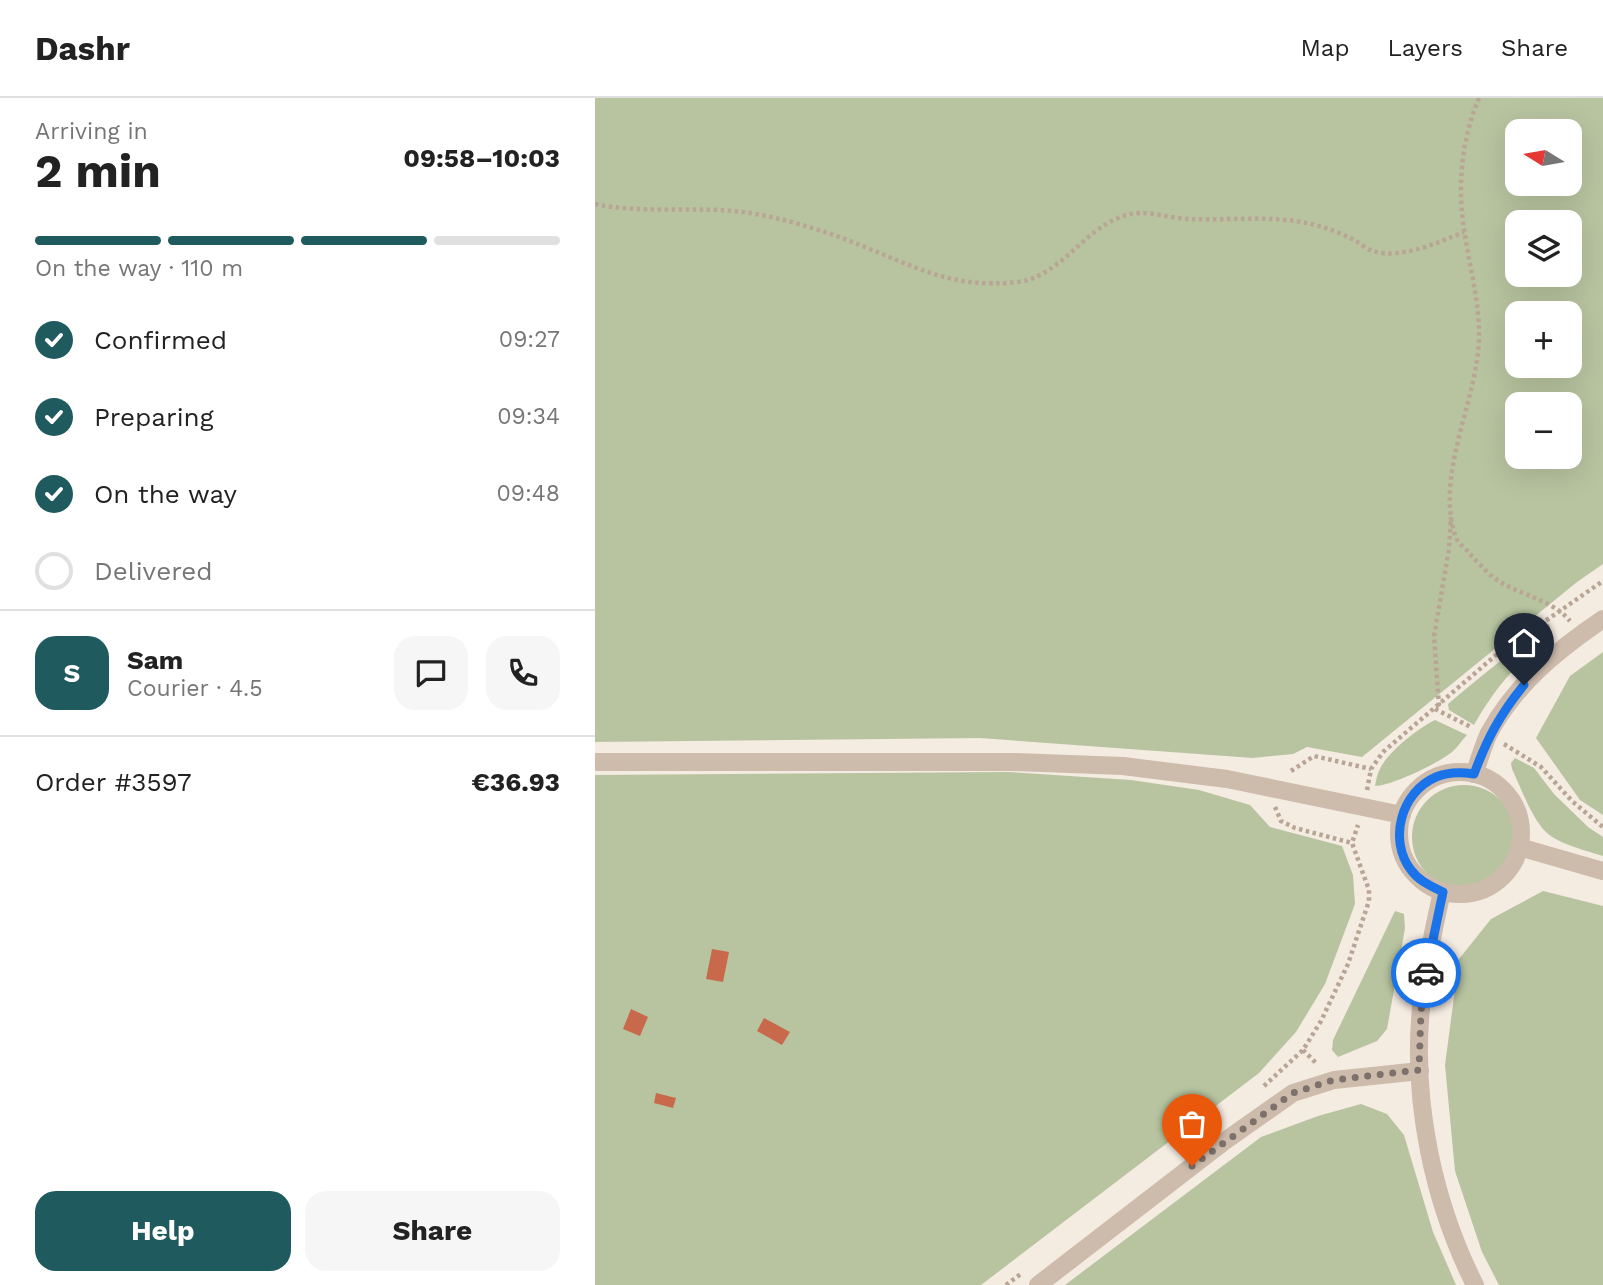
<!DOCTYPE html>
<meta charset="utf-8">
<style>
:root{--surface:#fff;--page:#f6f6f6;--text:#222;--muted:#767676;--line:#e0e0e0;--accent:#1f5a5e}
body{margin:0;font-family:"Work Sans",sans-serif;background:var(--page);color:var(--text);height:100vh;display:flex;flex-direction:column;font-size:26px;white-space:nowrap}
*{box-sizing:border-box;margin:0}
p{font-size:23px;color:var(--muted)}
.icon{flex:none;width:38px;height:38px;fill:none;stroke:currentColor;stroke-width:2;stroke-linecap:round;stroke-linejoin:round}
.map{position:relative;flex:1;overflow:hidden}
.panel{display:flex;flex-direction:column;background:var(--surface);width:595px}
.panel>*{flex:none}
.needle{width:46px;rotate:281deg}
.controls{position:absolute;left:910px;top:21px;display:grid;gap:14px}
.controls a{display:grid;place-items:center;width:77px;height:77px;border-radius:14px;background:var(--surface);box-shadow:0 7px 28px #0002;font-size:35px}
.pin{position:absolute;display:grid;place-items:center;width:60px;height:60px;color:#fff;margin:-72px -30px;border-radius:50% 50% 50% 0;rotate:-45deg;box-shadow:0 0 7px #0007}
.pin .icon{rotate:45deg}
.courier{position:absolute;display:grid;place-items:center;width:70px;height:70px;margin:-35px;border:5px solid #1a73e8;border-radius:50%;background:#fff;color:#222;box-shadow:0 2px 9px #0007}
.summary em{font-style:normal;font-weight:700}
.summary div{display:flex;flex-direction:column-reverse}
.summary{display:flex;align-items:center;justify-content:space-between;height:119px;padding:0 35px}
h1{font-size:46px;font-weight:700;line-height:52px}
.bar{display:grid;grid-template-columns:repeat(4,1fr);gap:10px 7px;align-content:center;height:84px;padding:0 35px}
.bar i{height:9px;border-radius:5px;background:var(--line)}
.bar .active{background:var(--accent)}
.bar p{grid-column:span 4}
.line{display:flex;align-items:center;gap:18px;padding:0 35px;border-top:2px solid var(--line)}
.line div{flex:1}
.round{display:grid;place-items:center;flex:none;width:74px;height:74px;border-radius:21px;background:var(--page)}
ol{padding:0 35px;list-style:none}
li{display:flex;align-items:center;gap:21px;height:77px}
li p{margin-inline-start:auto}
li .icon{padding:7px;border-radius:50%;background:var(--accent);color:#fff;stroke-width:4}
li:last-child{color:var(--muted)}
li i{width:38px;height:38px;border:4px solid var(--line);border-radius:50%}
.action{display:flex;gap:14px;margin-top:auto;padding:14px 35px}
.action a{flex:1;height:80px;border-radius:21px;background:var(--accent);color:#fff;font-size:28px;font-weight:700;line-height:80px;text-align:center}
.action a+a{background:var(--page);color:var(--text)}
header{display:flex;align-items:center;gap:42px;box-sizing:border-box;height:98px;padding:0 35px;background:var(--surface);border-bottom:2px solid var(--line)}
header strong{font-size:33px}
nav{display:flex;gap:38px;margin-inline-start:auto;font-size:24px}
main{display:flex;flex:1;min-height:0}
.map>svg:first-child{display:block}
</style>
<header>
<strong>Dashr</strong>
<nav><a>Map</a><a>Layers</a><a>Share</a></nav>
</header>
<main>
<section class="panel">
<div class="summary"><div><h1>2 min</h1><p>Arriving in</p></div><em>09:58–10:03</em></div>
<div class="bar"><i class="active"></i><i class="active"></i><i class="active"></i><i></i><p>On the way · 110 m</p></div>
<ol>
<li><svg class="icon" aria-label="check" viewBox="0 0 24 24"><path d="M5 12l5 5 9-10"/></svg>Confirmed<p>09:27</p></li>
<li><svg class="icon" aria-label="check" viewBox="0 0 24 24"><path d="M5 12l5 5 9-10"/></svg>Preparing<p>09:34</p></li>
<li><svg class="icon" aria-label="check" viewBox="0 0 24 24"><path d="M5 12l5 5 9-10"/></svg>On the way<p>09:48</p></li>
<li><i></i>Delivered</li>
</ol>
<div class="line" style="height:126px"><b class="round" style="background:var(--accent);color:#fff">S</b><div><b>Sam</b><p>Courier · 4.5</p></div><a class="round"><svg class="icon" aria-label="chat" viewBox="0 0 24 24"><path d="M4 5h16v11H9l-5 4z"/></svg></a><a class="round"><svg class="icon" aria-label="phone" viewBox="0 0 24 24"><path d="M5 4h4l2 5-3 2q2 4 5 5l2-3 5 2v4C11 20 4 13 5 4z"/></svg></a></div>
<div class="line" style="height:91px"><div>Order #3597</div><b>€36.93</b></div>
<div class="action"><a>Help</a><a>Share</a></div>
</section>
<div class="map">
<svg width="1008" height="1187" viewBox="0 0 1008 1187">
<rect width="100%" height="100%" fill="#f4ebe1"/>
<path fill="#b8c4a0" fill-rule="evenodd" d="M0 0H1008V466L982 484 767 659 712 649 698 656 658 660 385 640 0 644ZM922 33H975V86H922ZM922 124H975V177H922ZM922 215H975V268H922ZM922 306H975V359H922Z
M954 526 957 537C923 564 901 588 879 627L854 612 853 606C886 578 919 551 954 526Z
M1008 554V717L985 702 941 640 975 578Z
M840 622 872 637C867 642 863 649 857 654 844 665 796 688 780 688 781 683 782 676 785 671 792 655 823 630 840 622Z
M920 660 939 670 959 696 993 729 1008 739V758C992 753 964 746 952 735 937 721 926 690 917 671L916 665Z
M414 674 536 682 604 692 655 707 675 729 747 748 758 777 760 806 730 886 701 934 664 975 386 1187H0V677Z
M817 739a52 52 0 1 1 104 0a52 52 0 1 1-104 0Z
M948 793 1008 808V1187H904L887 1154 860 1073 850 967 864 861 896 821Z
M800 813 809 816 810 830 792 931 782 943 743 959 737 952 738 942Z
M766 1006 792 1016 809 1037 838 1134 861 1187H470L666 1039 723 1018Z"/>
<path fill="#c8694b" d="M117 851 134 854 128 884 111 881Z
M36 911 53 919 45 938 28 931Z
M169 920 195 934 187 947 162 933Z
M61 995 81 1000 78 1010 59 1005Z"/>
<g fill="none" stroke-linecap="round" stroke-linejoin="round">
<path stroke="#b9a596" stroke-width="4.5" stroke-dasharray="3.5 3.5" stroke-linecap="butt" d="M884 0C867 40 862 87 869 131 874 167 885 204 884 241 882 304 839 378 861 440 864 446 871 451 875 456 882 463 889 472 898 479 921 497 956 500 975 523
M0 106C48 116 99 108 148 114 185 119 231 133 265 147 323 170 358 191 423 184 471 178 495 117 545 115 561 115 577 120 593 121 634 123 679 116 720 127 733 130 748 136 759 142 765 145 771 151 778 153 805 162 844 144 869 134
M844 608 839 538 854 451 856 419
M840 611 876 629
M909 646 946 669 977 703 1008 729
M696 673 719 658 776 671
M772 692 776 671 788 654 900 558 1008 483
M680 709 686 723 700 730 757 745
M708 952 722 966
M669 988 708 952 726 923 753 866 774 803V792L757 745 763 727
M608 1016 617 1030
M411 1187 427 1175"/>
<path stroke="#cdbbac" stroke-width="18" d="M443 1187 627 1045 698 995 739 982 825 973"/>
<path stroke="#cdbbac" stroke-width="18" d="M0 664H419L528 668 632 681 807 717
M804 735a61 61 0 1 1 122 0a61 61 0 1 1-122 0Z
M879 676C884 663 888 648 894 635 921 586 962 552 1008 521
M924 749 1008 773
M847 794C838 833 830 871 826 910 817 1003 838 1104 880 1187"/>
</g>
<g fill="none" stroke-linecap="round" stroke-linejoin="round">
<path stroke="#7c716b" stroke-width="7" stroke-dasharray="0 12.6" d="M597 1068 698 995 738 982 824 972 826 913 831 875"/>
<path stroke="#1a73e8" stroke-width="9" d="M831 875 848 794C836 788 824 783 816 772 793 742 806 694 841 679 853 674 866 674 879 676 892 641 905 616 929 587"/>
</g>
</svg>
<div class="controls">
<a><svg class="needle" viewBox="-14 -14 28 28"><path d="M0-13l5 13h-10z" fill="#e53935"/><path d="M0 13l5-13h-10z" fill="#767676"/></svg></a>
<a><svg class="icon" aria-label="layers" viewBox="0 0 24 24"><path d="M12 4l9 5-9 5-9-5zM3 14l9 5 9-5"/></svg></a>
<a>+</a>
<a>−</a>
</div>
<div class="pin" style="left:597px;top:1068px;background:#ea580c"><svg class="icon" aria-label="bag" viewBox="0 0 24 24"><path d="M5 8h14l-1 12H6zM9 8a3 3 0 0 1 6 0"/></svg></div>
<div class="pin" style="left:929px;top:587px;background:#1f2937"><svg class="icon" aria-label="home" viewBox="0 0 24 24"><path d="M3 11l9-7 9 7M6 9v11h12V9"/></svg></div>
<div class="courier" style="left:831px;top:875px"><svg class="icon" aria-label="car" viewBox="0 0 24 24"><path d="M5 17H2v-5l4-1 3-4h7l3 4 3 1v5h-3M9 17h6M6 11h13"/><circle cx="7" cy="17" r="2"/><circle cx="17" cy="17" r="2"/></svg></div>
</div>
</main>
